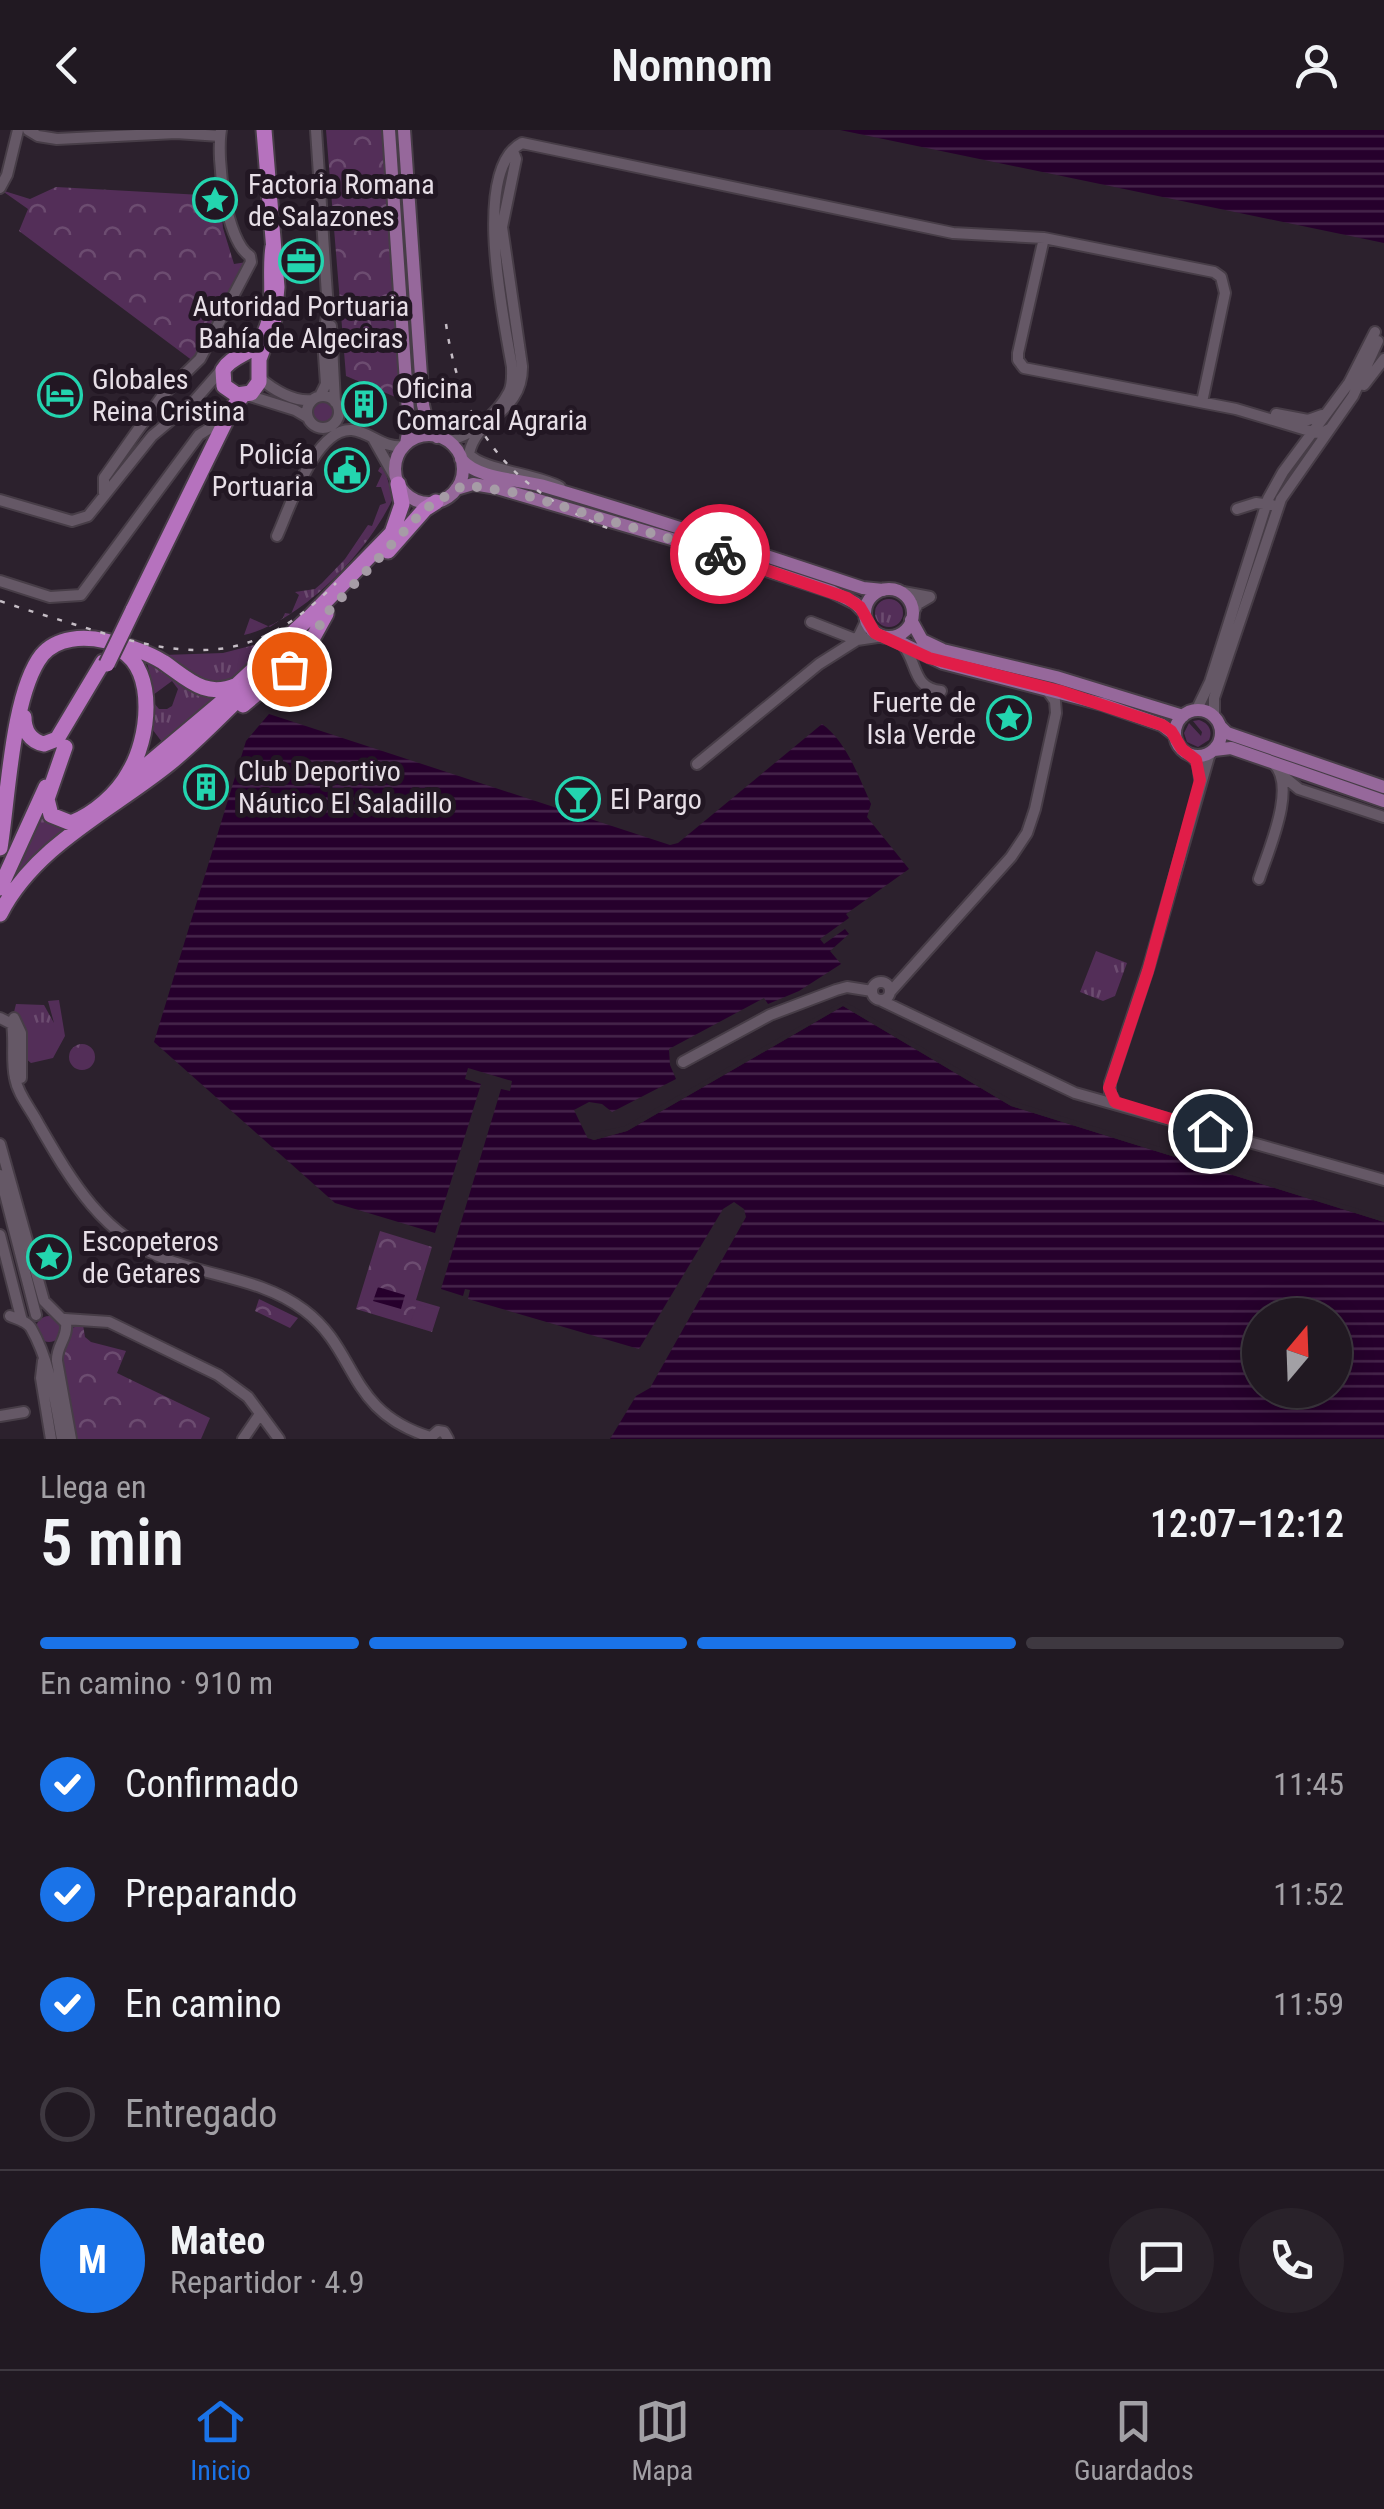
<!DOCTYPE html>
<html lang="es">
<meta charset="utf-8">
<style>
:root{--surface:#211922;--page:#29222a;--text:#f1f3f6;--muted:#a2a0a5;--line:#3e3840;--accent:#1a73e8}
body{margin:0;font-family:"Roboto Condensed",sans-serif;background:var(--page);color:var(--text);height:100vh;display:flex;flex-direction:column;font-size:38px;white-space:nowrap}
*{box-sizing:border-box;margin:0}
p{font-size:32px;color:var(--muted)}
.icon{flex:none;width:55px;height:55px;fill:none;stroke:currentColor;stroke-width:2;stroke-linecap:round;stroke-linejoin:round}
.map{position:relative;height:1309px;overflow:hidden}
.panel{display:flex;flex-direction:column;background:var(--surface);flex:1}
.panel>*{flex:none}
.needle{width:65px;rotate:19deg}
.fabs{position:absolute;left:1242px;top:1168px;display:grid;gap:20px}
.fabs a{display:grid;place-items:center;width:110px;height:110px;border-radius:50%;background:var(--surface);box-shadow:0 5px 25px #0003,0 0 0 2px var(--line);font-size:50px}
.pin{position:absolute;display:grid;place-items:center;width:85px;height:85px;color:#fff;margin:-42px;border:5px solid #fff;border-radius:50%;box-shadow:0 2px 10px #0007}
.courier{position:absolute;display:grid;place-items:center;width:100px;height:100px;margin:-50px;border:8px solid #e11d48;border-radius:50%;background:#fff;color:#222;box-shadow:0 2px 12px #0007}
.summary em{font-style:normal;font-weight:600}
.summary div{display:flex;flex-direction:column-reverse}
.summary{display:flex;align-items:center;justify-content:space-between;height:170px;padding:0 40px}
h1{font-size:65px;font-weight:600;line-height:75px}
.bar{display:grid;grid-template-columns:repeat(4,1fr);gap:15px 10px;align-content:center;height:120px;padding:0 40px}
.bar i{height:12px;border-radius:8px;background:var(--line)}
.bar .active{background:var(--accent)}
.bar p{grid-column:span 4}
.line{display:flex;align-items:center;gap:25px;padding:0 40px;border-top:2px solid var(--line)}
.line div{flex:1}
.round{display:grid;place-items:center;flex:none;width:105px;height:105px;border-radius:52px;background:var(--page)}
ol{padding:0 40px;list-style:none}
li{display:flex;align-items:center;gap:30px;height:110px}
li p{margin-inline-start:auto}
li .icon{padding:10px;border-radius:50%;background:var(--accent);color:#fff;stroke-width:4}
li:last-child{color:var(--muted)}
li i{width:55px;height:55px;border:5px solid var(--line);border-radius:50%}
header{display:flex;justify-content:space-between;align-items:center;height:130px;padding:0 40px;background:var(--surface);font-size:45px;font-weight:600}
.tab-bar{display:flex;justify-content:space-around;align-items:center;height:140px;border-top:2px solid var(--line);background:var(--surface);font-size:28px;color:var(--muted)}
.tab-bar a{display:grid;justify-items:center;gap:5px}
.tab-bar .active{color:var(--accent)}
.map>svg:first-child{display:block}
</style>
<header><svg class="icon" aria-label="back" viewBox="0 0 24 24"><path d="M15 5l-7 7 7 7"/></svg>Nomnom<svg class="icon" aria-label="person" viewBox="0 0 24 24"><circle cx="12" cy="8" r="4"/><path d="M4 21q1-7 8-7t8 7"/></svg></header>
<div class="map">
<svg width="1384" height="1309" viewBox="0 0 1384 1309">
<defs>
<pattern id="grass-tufts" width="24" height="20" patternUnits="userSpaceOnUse" patternTransform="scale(2.5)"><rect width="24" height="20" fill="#532e58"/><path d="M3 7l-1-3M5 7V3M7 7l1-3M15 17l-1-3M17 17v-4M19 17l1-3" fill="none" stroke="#6c4c70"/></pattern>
<pattern id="park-crowns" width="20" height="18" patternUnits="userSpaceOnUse" patternTransform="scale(2.5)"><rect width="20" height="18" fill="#532e58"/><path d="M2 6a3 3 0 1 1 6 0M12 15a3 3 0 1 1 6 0" fill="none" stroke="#6c4c70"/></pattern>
<pattern id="water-rules" width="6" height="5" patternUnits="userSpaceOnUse" patternTransform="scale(2.5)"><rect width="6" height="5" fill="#26002c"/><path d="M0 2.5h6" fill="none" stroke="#46254b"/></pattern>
</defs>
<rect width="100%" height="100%" fill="#2c212d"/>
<path fill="url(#grass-tufts)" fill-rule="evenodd" d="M312 283a11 11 0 1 1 22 0a11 11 0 1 1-22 0Z
M380 337H384L393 368C369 421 301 492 244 505L250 488 270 497 283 488 285 483 291 484 299 465 295 462 315 459 322 453 345 429 368 395 372 396 380 375 386 373 381 357H376L382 344 378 341Z
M875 483a14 14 0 1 1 28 0a14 14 0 1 1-28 0Z
M258 514 266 521C215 564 218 562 164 525L223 523Z
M147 532 192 562 220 567 219 571 162 612 149 595 152 553ZM172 551 178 559 172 576 167 579H159L153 572V565Z
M45 687 55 696 71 699 8 762V754L39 689Z
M1096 821 1127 833 1115 866 1103 871 1080 862Z
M59 870 65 906 53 928 31 933 25 928 24 895 14 882 16 874 44 875 54 893 48 871Z
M69 927a13 13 0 1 1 26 0a13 13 0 1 1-26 0Z"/>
<path fill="url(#park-crowns)" d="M326 0H382L400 269 346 246Z
M56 57 220 66 223 98 234 134 247 132 193 231 19 101 28 79 1 60 30 69Z
M380 1101 432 1117 416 1170 440 1177 432 1202 356 1179Z
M259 1169 298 1188 290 1198 255 1181Z
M83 1195 85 1207 91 1212 126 1221 117 1243 210 1288 201 1309H76L61 1219 71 1198Z"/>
<path fill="#532e58" d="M1199 590C1209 593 1213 601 1209 610L1198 617 1187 612 1184 603 1189 593 1201 606 1202 602 1193 591Z
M417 1174 438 1180 431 1201 410 1194Z
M36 1199a13 13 0 1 1 26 0a13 13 0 1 1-26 0Z"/>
<path fill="url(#water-rules)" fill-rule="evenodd" d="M840 0H1384V113Z
M269 584 670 715 678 713 822 594C846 611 859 647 871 674L867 687 909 739 846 784 849 788 820 809 824 814 845 799 849 804 830 821 841 834 799 861 768 874 764 868 669 919 670 935 676 949 612 982 602 974 589 972 574 980 587 1007 594 1010 627 1001 843 876 1011 976 1384 1092V1309H610L636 1266 650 1258 746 1087 744 1079 734 1072 723 1079 639 1219 468 1169 470 1160 465 1159 463 1166 441 1159 501 959 510 961 512 951 468 938 465 949 481 954 435 1103 335 1073 154 912 246 611ZM1260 1185H1335V1260H1260Z
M378 1157 405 1165 401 1179 373 1171Z"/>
<path fill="#2c212d" d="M844 871 1013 971 1384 1087V1092L1011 976 843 876 627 1001 594 1010 587 1008 591 1003 625 996Z"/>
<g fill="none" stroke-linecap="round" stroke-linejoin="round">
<g stroke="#473d47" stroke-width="14">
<path id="minor" d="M28 0 38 6 57 9 176 3 220 6
M316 0 328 180 323 210 326 254 320 266
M513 21 516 29 502 97 522 236C523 284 476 286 469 324 481 340 538 344 560 357
M0 58 7 45 18 0
M1044 108 1018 223V230L1024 238 1236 279 1313 302 1322 303 1329 299
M331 196 335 272
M260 248C273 260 294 272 312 270
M1364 255 1384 229
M247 265 295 280 307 287
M307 282a16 16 0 1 1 32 0a16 16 0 1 1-32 0Z
M1276 284 1308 290 1322 285
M444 309C467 312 499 282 509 262 513 254 512 246 512 237 504 190 471 39 522 13L953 103 1044 108 1214 142 1221 147 1225 163 1202 272
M374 310 396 349
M104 363V348L135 304 163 265 200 229 251 132 250 126C226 111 216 29 221 0
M0 370 72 391 88 386 152 306 195 270 223 238
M1237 379 1256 373 1272 375
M277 406C289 380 315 297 352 300 371 302 383 319 404 316
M0 451 50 467 81 465 199 305 221 291
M898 461 930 467 918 474 912 485
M811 492 857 510
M857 510 866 491
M903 515C918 533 912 558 941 561
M1196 581 1210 552 1268 369 1283 342 1349 253 1375 202
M1214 587V568L1281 369 1353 266 1378 211
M1190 625 1198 633 1200 649
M697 634 819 534 857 510 884 506
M1283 646 1299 659 1384 687
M1259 749C1268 721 1298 655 1273 633
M872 861a9 9 0 1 1 18 0a9 9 0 1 1-18 0Z
M891 861 1011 727 1027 703 1035 679 1056 583 1055 571 1047 560
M880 870 1075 963 1384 1050
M0 888 12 894C15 912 11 930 15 948 18 965 31 979 39 995 72 1052 103 1106 168 1130 213 1147 265 1150 304 1180 359 1221 346 1281 430 1307
M14 888 21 903V948
M683 932 770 885 836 860 847 857 872 861
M1115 972 1110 963V953L1149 836 1210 623
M0 1014 44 1171 66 1193C68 1208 56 1216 57 1231L71 1309
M0 1045 36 1185
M0 1105 22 1191
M10 1186C17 1189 27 1191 31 1198 50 1231 55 1271 62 1309
M65 1189 109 1192 218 1245 248 1267 279 1309
M43 1231 41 1248 51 1309
M0 1286 24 1282
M243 1309 260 1284
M429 1309 438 1301 444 1302 448 1309"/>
</g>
<g stroke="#473d47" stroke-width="16">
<path id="major" d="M389 0 409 297 406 314
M404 0 423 275 427 292 437 307
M395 339a34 34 0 1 1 68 0a34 34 0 1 1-68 0Z
M461 329C478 350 521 349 547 357 653 388 758 423 863 458L883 460
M456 359 473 354 497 358 682 412 833 462 855 473 865 483
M865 483a24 24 0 1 1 48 0a24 24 0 1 1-48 0Z
M911 490 922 510 943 520 1056 547 1183 586
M889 507 943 533 1102 574 1162 595 1175 605
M1175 603a23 23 0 1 1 46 0a23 23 0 1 1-46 0Z
M1220 596 1227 603 1384 657
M1214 620 1231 618 1384 671"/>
</g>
<g stroke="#473d47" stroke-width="19">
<path id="highway" d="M264 0 277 157 274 189 259 229V252L251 263 237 265 224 256 223 240C232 225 250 225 260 211 279 185 268 146 273 117
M388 421 425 379 436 372
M133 480 231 280 242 266
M243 575 304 524 326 484
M24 587C24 601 30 611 44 614L57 609 103 532
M65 617 47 669 51 685 71 693C94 684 117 664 129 642 149 609 157 542 121 520
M128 651 229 566
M0 718C8 669 12 563 42 525 57 507 84 506 106 511 124 515 147 522 163 532 188 549 205 569 237 555L312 485 392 403 402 374 398 354
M0 758 46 657
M0 784C35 715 112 680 170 633 204 605 233 573 265 543"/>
</g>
<use href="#minor" stroke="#655866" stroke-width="10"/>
<use href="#major" stroke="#96689b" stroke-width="12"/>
<use href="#highway" stroke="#b672be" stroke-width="15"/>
<path stroke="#c5bdc5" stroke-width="2.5" stroke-dasharray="5 10" stroke-linecap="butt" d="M446 194C462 303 513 362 615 401
M0 471C32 482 64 491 96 501 197 531 257 533 336 453"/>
<g stroke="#473d47" stroke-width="19" stroke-linecap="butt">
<path id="highway-bridge" d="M107 534 133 480"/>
</g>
<use href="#highway-bridge" stroke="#b672be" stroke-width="15"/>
</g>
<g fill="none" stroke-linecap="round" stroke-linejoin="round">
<path stroke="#a69ca6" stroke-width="10" stroke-dasharray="0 18" d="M289 539 304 524 326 484 425 379 464 355 518 363 720 424"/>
<path stroke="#e11d48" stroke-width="12" d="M720 424 847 468 860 477 875 503 929 528 1060 561 1162 595 1171 601 1182 619 1196 630 1200 650 1148 841 1109 958 1115 972 1210 1001"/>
</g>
<defs>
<g id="sight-ring" transform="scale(2.25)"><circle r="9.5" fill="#221723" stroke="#23d5af" stroke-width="1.5"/><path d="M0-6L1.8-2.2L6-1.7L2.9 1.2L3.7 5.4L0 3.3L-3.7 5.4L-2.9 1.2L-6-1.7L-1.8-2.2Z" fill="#23d5af"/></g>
<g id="office-ring" transform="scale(2.25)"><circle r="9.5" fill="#221723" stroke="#23d5af" stroke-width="1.5"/><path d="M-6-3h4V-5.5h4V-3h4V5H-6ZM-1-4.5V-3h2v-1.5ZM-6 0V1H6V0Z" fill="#23d5af"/></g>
<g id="hotel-ring" transform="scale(2.25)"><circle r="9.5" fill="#221723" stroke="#23d5af" stroke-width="1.5"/><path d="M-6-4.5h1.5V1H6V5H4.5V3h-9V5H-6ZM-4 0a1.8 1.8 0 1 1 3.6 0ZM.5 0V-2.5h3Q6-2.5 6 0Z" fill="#23d5af"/></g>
<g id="building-ring" transform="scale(2.25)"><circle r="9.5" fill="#221723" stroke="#23d5af" stroke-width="1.5"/><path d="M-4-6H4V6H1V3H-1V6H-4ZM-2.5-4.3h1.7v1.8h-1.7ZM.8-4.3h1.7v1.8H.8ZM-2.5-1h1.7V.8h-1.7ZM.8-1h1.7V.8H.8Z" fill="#23d5af"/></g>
<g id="civic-ring" transform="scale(2.25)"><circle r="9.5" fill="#221723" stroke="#23d5af" stroke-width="1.5"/><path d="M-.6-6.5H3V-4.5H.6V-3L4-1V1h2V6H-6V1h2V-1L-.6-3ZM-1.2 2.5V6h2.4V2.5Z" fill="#23d5af"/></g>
<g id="bar-ring" transform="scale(2.25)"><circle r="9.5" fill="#221723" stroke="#23d5af" stroke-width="1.5"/><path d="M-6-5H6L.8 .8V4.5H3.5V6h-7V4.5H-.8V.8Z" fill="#23d5af"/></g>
</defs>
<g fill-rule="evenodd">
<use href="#sight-ring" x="215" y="70"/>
<use href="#office-ring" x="301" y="131"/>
<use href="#hotel-ring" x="60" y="265"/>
<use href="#building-ring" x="364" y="274"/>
<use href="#civic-ring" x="347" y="340"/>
<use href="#sight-ring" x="1009" y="588"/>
<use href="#building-ring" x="206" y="657"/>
<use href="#bar-ring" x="578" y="669"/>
<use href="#sight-ring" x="49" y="1127"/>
</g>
<g text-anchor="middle" stroke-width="10" stroke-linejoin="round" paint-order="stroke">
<g font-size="28" fill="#e7dfe7" stroke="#221723" text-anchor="start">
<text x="248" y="64">Factoria Romana<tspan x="248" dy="32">de Salazones</tspan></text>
<text x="301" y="186" text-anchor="middle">Autoridad Portuaria<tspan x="301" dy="32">Bahía de Algeciras</tspan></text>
<text x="92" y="259">Globales<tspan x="92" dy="32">Reina Cristina</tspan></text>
<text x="396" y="268">Oficina<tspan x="396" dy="32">Comarcal Agraria</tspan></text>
<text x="314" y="334" text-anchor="end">Policía<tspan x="314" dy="32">Portuaria</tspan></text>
<text x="976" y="582" text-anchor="end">Fuerte de<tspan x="976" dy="32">Isla Verde</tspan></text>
<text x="238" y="651">Club Deportivo<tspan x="238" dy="32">Náutico El Saladillo</tspan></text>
<text x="610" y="679">El Pargo</text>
<text x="82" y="1121">Escopeteros<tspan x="82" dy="32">de Getares</tspan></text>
</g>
</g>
</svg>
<div class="fabs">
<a><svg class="needle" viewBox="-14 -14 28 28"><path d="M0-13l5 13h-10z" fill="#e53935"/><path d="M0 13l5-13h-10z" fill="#a2a0a5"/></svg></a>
</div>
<div class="pin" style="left:289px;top:539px;background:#ea580c"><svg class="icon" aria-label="bag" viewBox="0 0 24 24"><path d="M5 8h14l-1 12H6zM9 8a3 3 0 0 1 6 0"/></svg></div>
<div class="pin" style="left:1210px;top:1001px;background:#1f2937"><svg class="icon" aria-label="home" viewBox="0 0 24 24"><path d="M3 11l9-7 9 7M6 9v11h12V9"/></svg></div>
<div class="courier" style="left:720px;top:424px"><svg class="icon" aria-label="bike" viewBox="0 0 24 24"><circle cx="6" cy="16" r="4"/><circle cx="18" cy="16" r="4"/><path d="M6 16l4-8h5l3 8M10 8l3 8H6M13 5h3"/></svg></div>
</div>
<section class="panel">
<div class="summary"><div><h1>5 min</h1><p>Llega en</p></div><em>12:07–12:12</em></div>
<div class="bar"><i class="active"></i><i class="active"></i><i class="active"></i><i></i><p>En camino · 910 m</p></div>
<ol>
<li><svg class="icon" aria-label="check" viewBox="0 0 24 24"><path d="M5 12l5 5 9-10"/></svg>Confirmado<p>11:45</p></li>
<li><svg class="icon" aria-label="check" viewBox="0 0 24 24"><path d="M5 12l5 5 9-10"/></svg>Preparando<p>11:52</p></li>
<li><svg class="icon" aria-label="check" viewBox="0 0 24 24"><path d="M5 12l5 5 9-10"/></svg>En camino<p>11:59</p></li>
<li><i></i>Entregado</li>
</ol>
<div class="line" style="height:180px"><b class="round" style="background:var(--accent);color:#fff">M</b><div><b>Mateo</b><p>Repartidor · 4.9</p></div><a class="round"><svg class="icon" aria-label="chat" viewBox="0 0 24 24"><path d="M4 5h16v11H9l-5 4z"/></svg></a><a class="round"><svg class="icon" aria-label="phone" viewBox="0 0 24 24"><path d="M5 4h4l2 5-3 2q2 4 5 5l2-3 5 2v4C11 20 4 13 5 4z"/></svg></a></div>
</section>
<nav class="tab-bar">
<a class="active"><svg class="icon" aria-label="home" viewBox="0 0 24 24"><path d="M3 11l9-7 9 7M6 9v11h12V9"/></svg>Inicio</a>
<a><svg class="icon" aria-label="map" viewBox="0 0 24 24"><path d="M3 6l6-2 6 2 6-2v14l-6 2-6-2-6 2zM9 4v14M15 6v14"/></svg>Mapa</a>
<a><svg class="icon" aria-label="saved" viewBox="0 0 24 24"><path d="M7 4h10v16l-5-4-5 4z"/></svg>Guardados</a>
</nav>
